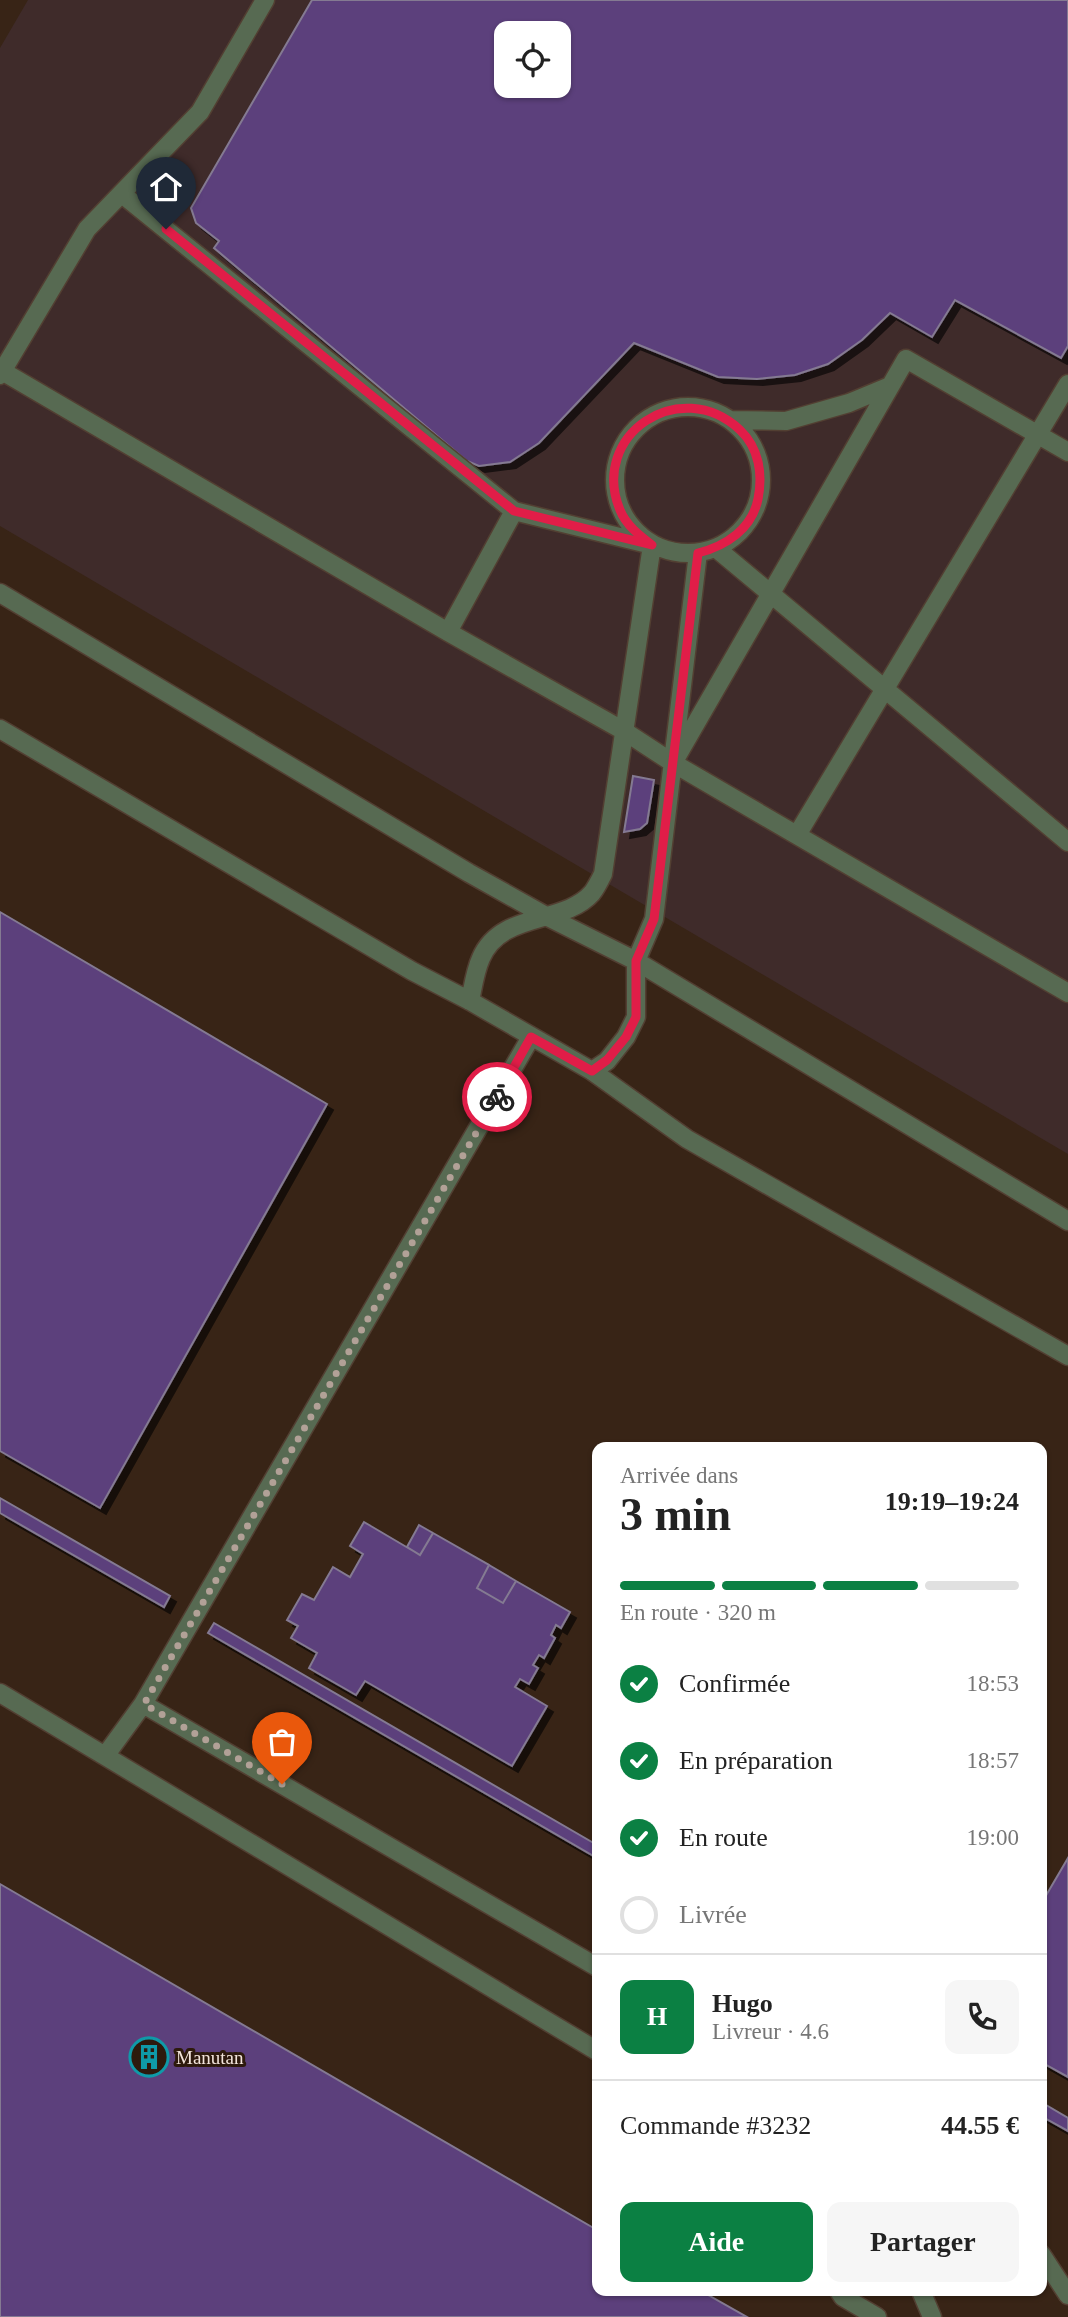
<!DOCTYPE html>
<html lang="fr">
<meta charset="utf-8">
<style>
:root{--surface:#fff;--page:#f6f6f6;--text:#222;--muted:#767676;--line:#e0e0e0;--accent:#0b8043}
body{margin:0;font-family:Georgia,serif;background:var(--page);color:var(--text);height:100vh;display:flex;flex-direction:column;font-size:26px;white-space:nowrap}
*{box-sizing:border-box;margin:0}
p{font-size:23px;color:var(--muted)}
.icon{flex:none;width:38px;height:38px;fill:none;stroke:currentColor;stroke-width:2;stroke-linecap:round;stroke-linejoin:round}
.map{position:relative;flex:1;overflow:hidden}
.details{position:absolute;left:592px;top:1442px;width:455px;height:854px;display:flex;flex-direction:column;background:var(--surface);border-radius:14px;box-shadow:0 2px 5px #0004}
.details>*{flex:none}
.controls{position:absolute;left:494px;top:21px;display:grid;gap:14px}
.controls a{display:grid;place-items:center;width:77px;height:77px;border-radius:14px;background:var(--surface);box-shadow:0 2px 5px #0004;font-size:35px}
.pin{position:absolute;display:grid;place-items:center;width:60px;height:60px;color:#fff;margin:-72px -30px;border-radius:50% 50% 50% 0;rotate:-45deg;box-shadow:0 0 7px #0007}
.pin .icon{rotate:45deg}
.courier{position:absolute;display:grid;place-items:center;width:70px;height:70px;margin:-35px;border:5px solid #e11d48;border-radius:50%;background:#fff;color:#222;box-shadow:0 2px 9px #0007}
.summary em{font-style:normal;font-weight:800}
.summary div{display:flex;flex-direction:column-reverse}
.summary{display:flex;align-items:center;justify-content:space-between;height:119px;padding:0 28px}
h1{font-size:46px;font-weight:800;line-height:52px}
.bar{display:grid;grid-template-columns:repeat(4,1fr);gap:10px 7px;align-content:center;height:84px;padding:0 28px}
.bar i{height:9px;border-radius:5px;background:var(--line)}
.bar .current{background:var(--accent)}
.bar p{grid-column:span 4}
.line{display:flex;align-items:center;gap:18px;padding:0 28px;border-top:2px solid var(--line)}
.line div{flex:1}
.round{display:grid;place-items:center;flex:none;width:74px;height:74px;border-radius:14px;background:var(--page)}
ol{padding:0 28px;list-style:none}
li{display:flex;align-items:center;gap:21px;height:77px}
li p{margin-inline-start:auto}
li .icon{padding:7px;border-radius:50%;background:var(--accent);color:#fff;stroke-width:4}
li:last-child{color:var(--muted)}
li i{width:38px;height:38px;border:4px solid var(--line);border-radius:50%}
.cta{display:flex;gap:14px;margin-top:auto;padding:14px 28px}
.cta a{flex:1;height:80px;border-radius:14px;background:var(--accent);color:#fff;font-size:28px;font-weight:800;line-height:80px;text-align:center}
.cta a+a{background:var(--page);color:var(--text)}
.map>svg:first-child{display:block}
</style>
<div class="map">
<svg width="1068" height="2317" viewBox="0 0 1068 2317">
<defs>
<filter id="shadow"><feDropShadow dx="6" dy="6" stdDeviation="0" flood-color="#0009"/></filter>
</defs>
<rect width="100%" height="100%" fill="#382416"/>
<path fill="#3f2b2a" fill-rule="evenodd" d="M28 0H1068V1154L0 526V48ZM506 33H558V86H506Z"/>
<path fill="#5c417c" stroke="#847a92" stroke-width="2" fill-rule="evenodd" filter="url(#shadow)" d="M312 0H1068V346L1061 358 955 300 932 337 890 313 862 340 828 364 795 375 757 379 718 377 634 343 539 443 510 462 479 466 467 461 214 248 219 241 196 223 191 208ZM506 33H558V86H506Z
M633 776 654 780 647 823 640 829 624 832Z
M0 912 327 1104 100 1508 0 1451Z
M0 1498 170 1596 164 1607 0 1513Z
M364 1522 420 1555 433 1533 489 1565 477 1588 503 1603 516 1581 570 1612 561 1628 556 1625 551 1635 555 1638 544 1658 539 1655 533 1665 538 1668 529 1684 520 1679 515 1687 547 1706 512 1766 365 1681 356 1695 309 1668 317 1653 291 1638 298 1626 287 1620 302 1594 314 1600 333 1567 350 1577 363 1554 350 1546Z
M419 1525 433 1533 420 1555 407 1547Z
M489 1565 516 1581 503 1603 477 1588Z
M214 1623 597 1845V1858L208 1633Z
M1068 1858V2077L1041 2062V1904Z
M0 1884 597 2230V2291H701L747 2317H0Z
M1041 2102 1068 2118V2131L1041 2116Z"/>
<g fill="none" stroke-linecap="round" stroke-linejoin="round">
<g stroke="#523f32" stroke-width="21">
<path id="minor" d="M122 194 514 511 652 545 603 874C600 880 596 888 592 893 564 925 501 911 481 958 475 971 473 987 470 1001
M2 371 448 632 624 731 673 763 1068 993
M0 375 87 229 200 112 265 0
M615 480a73 73 0 1 1 146 0a73 73 0 1 1-146 0Z
M730 420 786 421 849 403 890 386
M717 549 1068 842
M0 593 469 873 546 916 636 961 1068 1221
M448 632 514 511
M0 729 412 971 470 1001 592 1071 687 1139 1068 1356
M673 763 906 359 1068 452
M797 835 1068 384
M592 1071 607 1061 626 1037 636 1017V961L654 919 698 553
M0 1693 597 2051
M143 1704 597 1967
M105 1756 143 1704 531 1037
M1041 2254 1068 2295
M839 2291 843 2297 877 2317
M921 2291 932 2317"/>
</g>
<use href="#minor" stroke="#576a52" stroke-width="18"/>
</g>
<g fill="none" stroke-linecap="round" stroke-linejoin="round">
<path stroke="#b2a197" stroke-width="7" stroke-dasharray="0 12.6" d="M282 1784 144 1704 497 1097"/>
<path stroke="#e11d48" stroke-width="9" d="M166 229 514 511 652 545C639 535 626 525 620 510 589 435 680 374 740 430 759 448 763 474 758 499 752 529 726 546 698 553L654 919 636 961V1017L626 1037 607 1060 592 1071 531 1037 497 1097"/>
</g>
<defs>
<g id="building-ring" transform="scale(2.0125)"><circle r="9.5" fill="#2d1a0d" stroke="#0f9aa8" stroke-width="1.5"/><path d="M-4-6H4V6H1V3H-1V6H-4ZM-2.5-4.3h1.7v1.8h-1.7ZM.8-4.3h1.7v1.8H.8ZM-2.5-1h1.7V.8h-1.7ZM.8-1h1.7V.8H.8Z" fill="#0f9aa8"/></g>
</defs>
<g fill-rule="evenodd">
<use href="#building-ring" x="149" y="2057"/>
</g>
<g text-anchor="middle" stroke-width="6" stroke-linejoin="round" paint-order="stroke">
<g font-size="19" fill="#f3e5dc" stroke="#2d1a0d" text-anchor="start">
<text x="176" y="2064">Manutan</text>
</g>
</g>
</svg>
<div class="controls">
<a><svg class="icon" aria-label="locate" viewBox="0 0 24 24"><circle cx="12" cy="12" r="6"/><path d="M12 2v4M12 18v4M2 12h4M18 12h4"/></svg></a>
</div>
<div class="pin" style="left:282px;top:1784px;background:#ea580c"><svg class="icon" aria-label="bag" viewBox="0 0 24 24"><path d="M5 8h14l-1 12H6zM9 8a3 3 0 0 1 6 0"/></svg></div>
<div class="pin" style="left:166px;top:229px;background:#1f2937"><svg class="icon" aria-label="home" viewBox="0 0 24 24"><path d="M3 11l9-7 9 7M6 9v11h12V9"/></svg></div>
<div class="courier" style="left:497px;top:1097px"><svg class="icon" aria-label="bike" viewBox="0 0 24 24"><circle cx="6" cy="16" r="4"/><circle cx="18" cy="16" r="4"/><path d="M6 16l4-8h5l3 8M10 8l3 8H6M13 5h3"/></svg></div>
<section class="details">
<div class="summary"><div><h1>3 min</h1><p>Arrivée dans</p></div><em>19:19–19:24</em></div>
<div class="bar"><i class="current"></i><i class="current"></i><i class="current"></i><i></i><p>En route · 320 m</p></div>
<ol>
<li><svg class="icon" aria-label="check" viewBox="0 0 24 24"><path d="M5 12l5 5 9-10"/></svg>Confirmée<p>18:53</p></li>
<li><svg class="icon" aria-label="check" viewBox="0 0 24 24"><path d="M5 12l5 5 9-10"/></svg>En préparation<p>18:57</p></li>
<li><svg class="icon" aria-label="check" viewBox="0 0 24 24"><path d="M5 12l5 5 9-10"/></svg>En route<p>19:00</p></li>
<li><i></i>Livrée</li>
</ol>
<div class="line" style="height:126px"><b class="round" style="background:var(--accent);color:#fff">H</b><div><b>Hugo</b><p>Livreur · 4.6</p></div><a class="round"><svg class="icon" aria-label="phone" viewBox="0 0 24 24"><path d="M5 4h4l2 5-3 2q2 4 5 5l2-3 5 2v4C11 20 4 13 5 4z"/></svg></a></div>
<div class="line" style="height:91px"><div>Commande #3232</div><b>44.55 €</b></div>
<div class="cta"><a>Aide</a><a>Partager</a></div>
</section>
</div>
